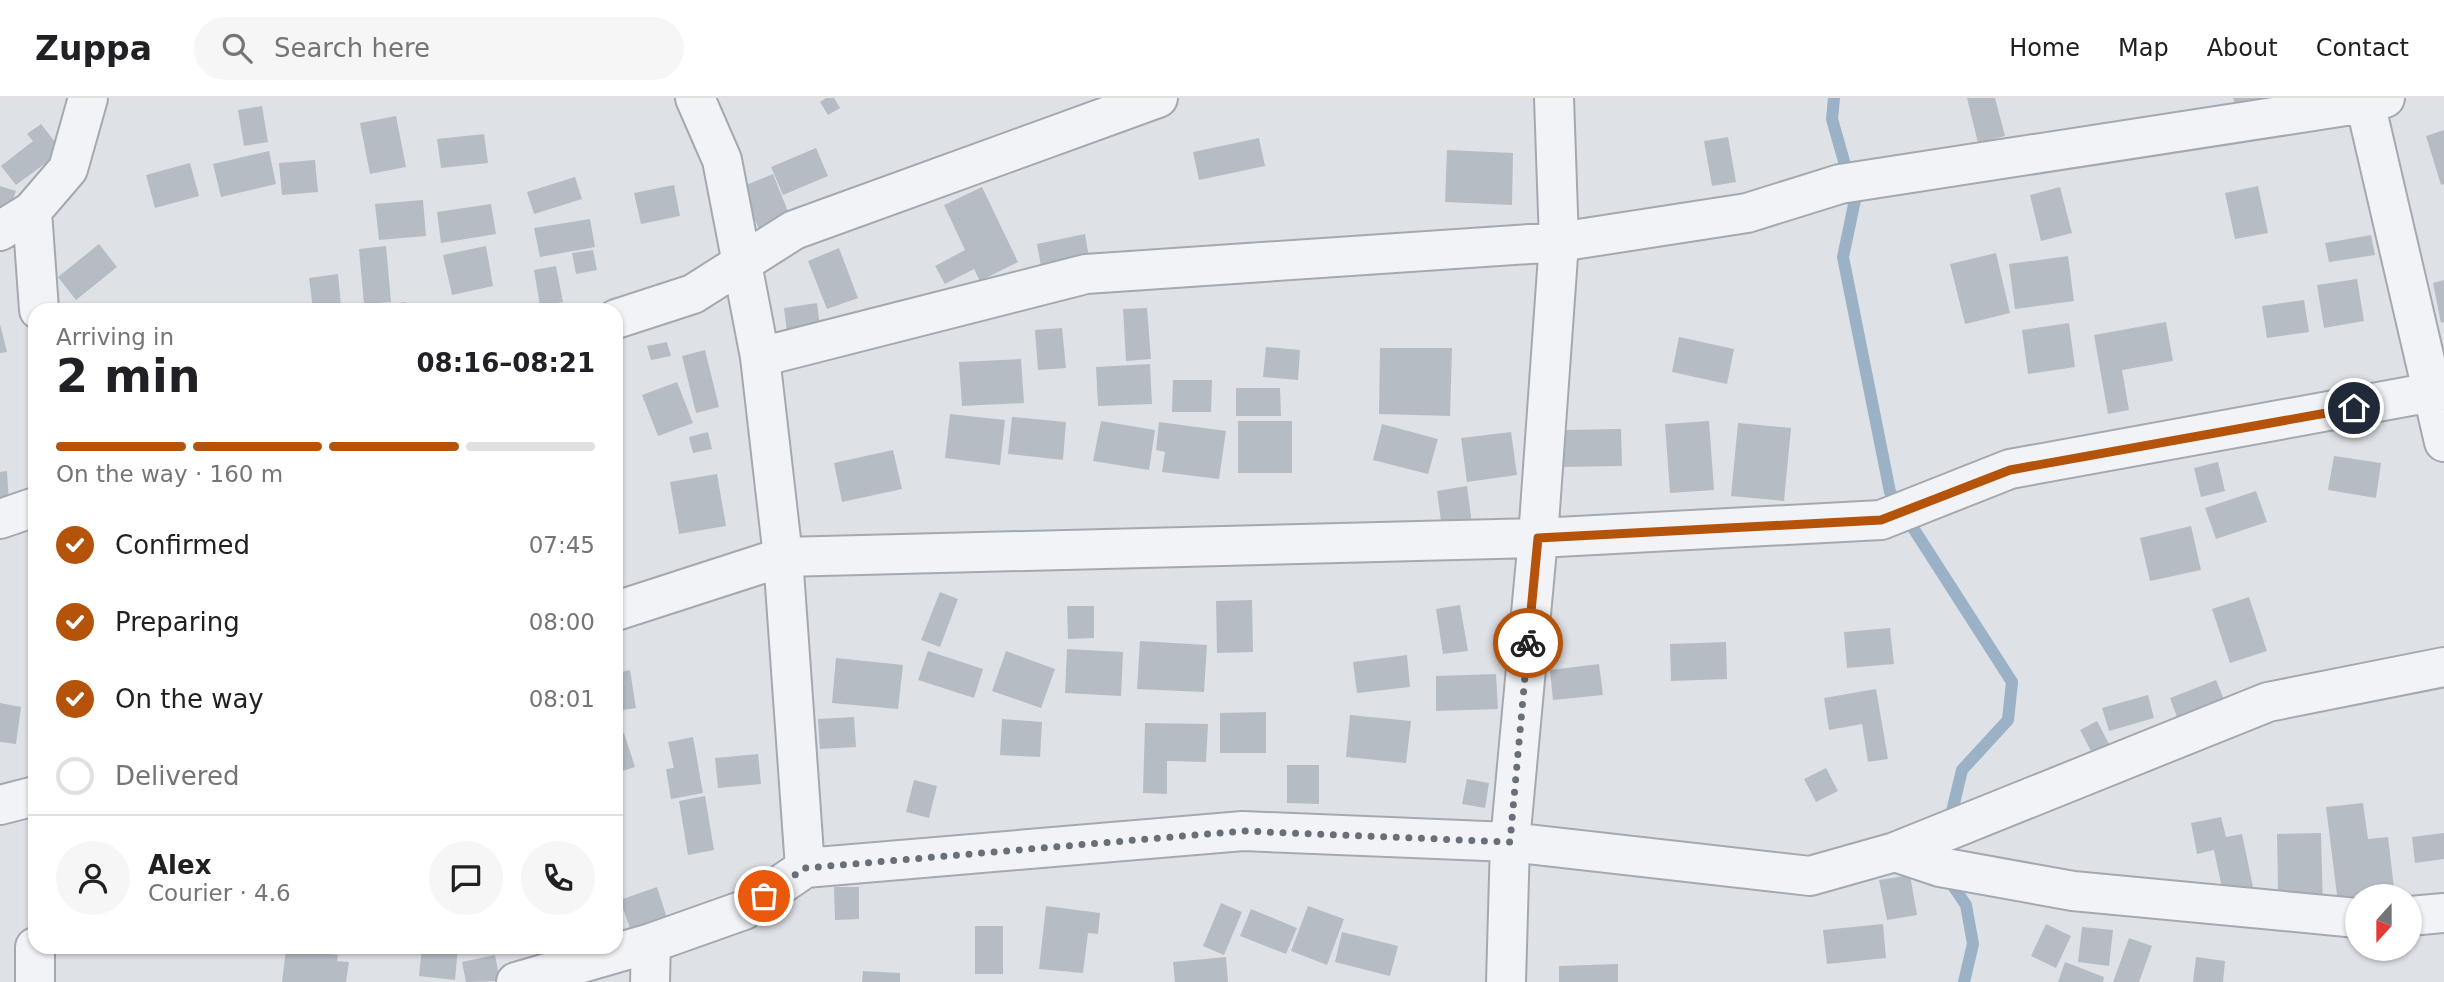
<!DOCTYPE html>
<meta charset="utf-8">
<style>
:root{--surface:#fff;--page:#f6f6f6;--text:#202124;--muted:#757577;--line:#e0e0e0;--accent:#b45309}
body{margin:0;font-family:"DejaVu Sans",sans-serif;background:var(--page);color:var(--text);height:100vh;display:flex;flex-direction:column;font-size:26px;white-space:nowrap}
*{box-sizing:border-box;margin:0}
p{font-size:23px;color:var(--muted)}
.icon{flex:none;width:38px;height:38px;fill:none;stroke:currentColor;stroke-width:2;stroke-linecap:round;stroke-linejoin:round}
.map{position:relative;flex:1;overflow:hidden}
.details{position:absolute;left:28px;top:205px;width:595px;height:651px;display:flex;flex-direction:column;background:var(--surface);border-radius:21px;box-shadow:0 2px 5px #0004}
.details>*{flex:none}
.needle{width:46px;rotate:201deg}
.controls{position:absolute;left:2345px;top:786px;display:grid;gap:14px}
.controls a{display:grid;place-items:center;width:77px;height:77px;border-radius:50%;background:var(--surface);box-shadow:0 2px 5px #0004;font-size:35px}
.pin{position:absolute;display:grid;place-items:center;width:60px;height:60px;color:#fff;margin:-30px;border:4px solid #fff;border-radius:50%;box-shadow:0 2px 7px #0007}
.courier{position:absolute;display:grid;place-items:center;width:70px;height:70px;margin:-35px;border:5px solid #b45309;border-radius:50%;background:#fff;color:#222;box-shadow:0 2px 9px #0007}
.head em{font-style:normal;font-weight:700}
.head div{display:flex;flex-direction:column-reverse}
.head{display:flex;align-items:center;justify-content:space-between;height:119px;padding:0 28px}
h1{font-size:46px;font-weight:700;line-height:52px}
.bar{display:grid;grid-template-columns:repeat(4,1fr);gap:10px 7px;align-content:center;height:84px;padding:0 28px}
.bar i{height:9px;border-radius:5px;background:var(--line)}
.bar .active{background:var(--accent)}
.bar p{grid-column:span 4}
.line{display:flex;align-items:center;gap:18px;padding:0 28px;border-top:2px solid var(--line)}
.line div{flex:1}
.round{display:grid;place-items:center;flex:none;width:74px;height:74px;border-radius:37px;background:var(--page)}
ol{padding:0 28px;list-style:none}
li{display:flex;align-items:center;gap:21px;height:77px}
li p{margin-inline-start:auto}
li .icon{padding:7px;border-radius:50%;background:var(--accent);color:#fff;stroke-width:4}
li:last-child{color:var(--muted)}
li i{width:38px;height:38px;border:4px solid var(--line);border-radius:50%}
header{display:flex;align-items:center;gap:42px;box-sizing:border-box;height:98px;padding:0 35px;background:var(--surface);border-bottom:2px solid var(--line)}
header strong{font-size:33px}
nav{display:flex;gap:38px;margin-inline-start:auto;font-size:24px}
.search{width:490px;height:63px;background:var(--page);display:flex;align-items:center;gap:18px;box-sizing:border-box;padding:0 24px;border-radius:38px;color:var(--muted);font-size:26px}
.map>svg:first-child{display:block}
</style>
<header>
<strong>Zuppa</strong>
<div class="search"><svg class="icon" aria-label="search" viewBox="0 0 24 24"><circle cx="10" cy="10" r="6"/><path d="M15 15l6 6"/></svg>Search here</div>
<nav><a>Home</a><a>Map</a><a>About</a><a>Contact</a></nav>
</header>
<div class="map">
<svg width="2444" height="884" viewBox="0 0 2444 884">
<rect width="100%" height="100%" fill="#dee2e7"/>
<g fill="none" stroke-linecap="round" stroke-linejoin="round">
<path stroke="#9ab1c6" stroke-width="12" d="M1834 0 1832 21 1855 102 1843 159 1890 394 2012 584 2008 622 1962 672 1949 726
M1947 779 1966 807 1973 846 1964 884"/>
</g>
<path fill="#b6bcc4" d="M826 0H834L840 10 828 17 820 4Z
M1967 0H1995L2005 38 1978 45Z
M2233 0H2269L2272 8 2241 20Z
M262 8 268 44 244 48 238 12Z
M396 18 406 69 370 76 360 25Z
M41 26 62 53 16 87 1 68 33 43 27 36Z
M2444 32V86L2441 87 2426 38Z
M484 36 488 65 441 70 437 41Z
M1728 39 1736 84 1712 88 1704 43Z
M1259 40 1265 68 1199 82 1193 54Z
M816 50 828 78 783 97 771 69Z
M1447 52 1513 55 1512 107 1445 104Z
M269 53 276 86 221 99 213 66Z
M315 62 318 94 282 97 279 65Z
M190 65 199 98 155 110 146 77Z
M773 76 791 121 760 134 741 89Z
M575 79 582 101 534 116 527 94Z
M674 87 680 118 641 126 634 95Z
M0 88 16 93 9 113 0 110Z
M2258 88 2268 135 2235 141 2225 95Z
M982 89 1018 164 980 183 974 171 945 186 935 168 965 152 944 107Z
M2060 89 2072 135 2041 143 2030 97Z
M423 102 426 138 379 142 375 106Z
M491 106 496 136 441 145 437 114Z
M590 121 595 149 540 159 534 130Z
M1085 136 1090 165 1042 174 1037 146Z
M2371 137 2375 157 2329 164 2325 145Z
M99 146 117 169 76 202 58 179Z
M386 148 391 204 364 206 359 151Z
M486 148 493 188 452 197 443 157Z
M839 150 858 200 827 211 808 163Z
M593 152 597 172 576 176 572 155Z
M1996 155 2010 215 1965 226 1950 166Z
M2068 158 2074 203 2015 211 2009 166Z
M556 168 563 204 540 208 534 172Z
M338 176 341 208 313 211 309 180Z
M2357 181 2364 223 2324 230 2317 187Z
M2444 182V224L2441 225 2433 185Z
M2304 202 2309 234 2267 240 2262 208Z
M405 204 407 212H375L374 210Z
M817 205 820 228 787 234 784 210Z
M1147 210 1151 261 1126 263 1123 211Z
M2166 224 2173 263 2122 272 2129 312 2108 316 2094 237Z
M2069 225 2075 269 2028 276 2022 232Z
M0 226 7 254 0 255Z
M1062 230 1066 270 1038 272 1035 232Z
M1679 239 1734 251 1727 286 1672 274Z
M667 244 671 258 651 262 647 248Z
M1266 249 1300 252 1298 282 1263 279Z
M1380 250H1452L1450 318 1379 316Z
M705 252 719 309 696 315 682 258Z
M1021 261 1024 305 962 308 959 264Z
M1150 266 1152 306 1098 308 1096 269Z
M1173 282H1212L1211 314H1172Z
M677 284 693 325 658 338 642 297Z
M1236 290H1280L1281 318H1236Z
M950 316 1005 322 1000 367 945 360Z
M1012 319 1066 324 1063 362 1008 356Z
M1101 323 1155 332 1149 372 1093 363Z
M1238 323H1292V375H1238Z
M1709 323 1714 392 1670 395 1665 326Z
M1159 324 1226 333 1219 381 1162 374 1165 354 1156 352Z
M1738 325 1791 330 1784 403 1731 398Z
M1382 326 1438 341 1428 376 1373 362Z
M1621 331 1622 368 1562 369 1561 332Z
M708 334 712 351 693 355 689 339Z
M1511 334 1517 377 1467 384 1461 340Z
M893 352 902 391 842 404 834 365Z
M2334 358 2381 365 2376 400 2328 392Z
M2218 364 2225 393 2201 399 2194 370Z
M7 373 9 405H0V374Z
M717 376 726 428 679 436 670 384Z
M1467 388 1473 434 1443 438 1437 393Z
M2256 393 2267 424 2216 441 2205 410Z
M2191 428 2201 472 2150 483 2140 440Z
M940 494 958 501 940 549 921 542Z
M2249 499 2267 553 2230 565 2212 511Z
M1252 502 1253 554 1217 555 1216 503Z
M1460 507 1468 553 1443 556 1436 511Z
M1067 508H1094V540L1068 541Z
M1890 530 1894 566 1847 570 1844 534Z
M1140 543 1207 547 1204 594 1137 591Z
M1726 544 1727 581 1671 583 1670 546Z
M1067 551 1123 554 1121 598 1065 595Z
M928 553 983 571 974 600 918 582Z
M1006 553 1055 571 1041 610 992 593Z
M1407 557 1410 589 1357 595 1353 564Z
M836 560 903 567 898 611 832 605Z
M1599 566 1603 597 1553 602 1550 572Z
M630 572 636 610 616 613V575Z
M1496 576 1498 611 1436 613V578Z
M2216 582 2227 609 2180 627 2170 600Z
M1876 591 1888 661 1868 664 1862 626 1829 632 1824 600Z
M2148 597 2154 620 2109 633 2102 610Z
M0 605 21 609 16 646 0 644Z
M1266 614V655H1220V615Z
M1350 617 1411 623 1406 665 1346 659Z
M854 619 856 649 820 651 818 621Z
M1002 621 1042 624 1040 659 1000 657Z
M2097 623 2110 648 2093 657 2080 632Z
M1145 625 1208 626 1206 664 1167 663V696L1143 695Z
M624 635 635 669 616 675V638Z
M693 639 703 695 671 701 666 671 674 670 668 644Z
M758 656 761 686 718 690 715 660Z
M1287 667H1319V706L1287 705Z
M1826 670 1838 693 1816 704 1804 681Z
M1467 681 1489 685 1485 710 1462 706Z
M914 682 937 688 929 720 906 714Z
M705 698 714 752 688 757 679 703Z
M2363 705 2368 741 2388 739 2395 798H2357V811L2339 813 2326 709Z
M2221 719 2226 739 2242 736 2257 808 2227 814 2214 752 2197 756 2191 725Z
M2321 735 2323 811 2293 812V794H2278L2277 736Z
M2444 735V761L2415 765 2412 739Z
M1910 777 1917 817 1887 822 1879 782Z
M657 789 667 820 631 833 620 802Z
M834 789H859V821L835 822Z
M1221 805 1242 814 1224 857 1203 848Z
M1046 808 1100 815 1098 836 1088 835 1083 875 1039 871Z
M1308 808 1344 821 1327 867 1291 853Z
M1251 811 1297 830 1286 856 1240 838Z
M1883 826 1886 860 1827 866 1823 832Z
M2046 826 2071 838 2056 870 2031 858Z
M975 828H1003V876H975Z
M2082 829 2113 832 2109 868 2078 864Z
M1342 834 1398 848 1390 878 1335 864Z
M2129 840 2152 848 2139 884H2113Z
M422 849H458L455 882 419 878Z
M286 851 338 857 337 863 349 864 346 884H282Z
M495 857 500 883 466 884 462 864Z
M1226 859 1228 884H1175L1173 864Z
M2196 859 2225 863 2223 884H2193Z
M2065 864 2104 879 2103 884H2058Z
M1618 866V884H1559V868Z
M863 873 900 875V884H862Z"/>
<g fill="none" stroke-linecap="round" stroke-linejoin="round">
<g stroke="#a4a9b1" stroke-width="42">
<path id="minor" d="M695 0 722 62 760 259 783 459 805 770
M2364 0 2444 344
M32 113 39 212
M0 133 32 113 68 71 88 0
M616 221 693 196 794 132 1158 0
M760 259 1086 176 1559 144 1747 115 1840 86 2365 5 2385 0
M0 421 35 409
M616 513 783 459 1538 440 1881 422 2010 371 2444 292
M0 707 35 698
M1895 754 2268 604 2444 569
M2410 818 2444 815
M35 884V849
M516 884 651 845 744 812 805 770 1243 733 1510 744 1810 778 1895 754 1940 769 2073 793 2357 820
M650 884 651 845
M1506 884 1510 744 1538 440 1559 144 1554 0"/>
</g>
<use href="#minor" stroke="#f1f3f6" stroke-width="38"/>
</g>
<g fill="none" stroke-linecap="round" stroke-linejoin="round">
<path stroke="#686f78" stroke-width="7" stroke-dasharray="0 12.6" d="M764 798 805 770 1243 733 1510 744 1528 545"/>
<path stroke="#b45309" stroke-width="9" d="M1528 545 1538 440 1881 422 2010 372 2354 310"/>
</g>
</svg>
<div class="controls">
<a><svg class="needle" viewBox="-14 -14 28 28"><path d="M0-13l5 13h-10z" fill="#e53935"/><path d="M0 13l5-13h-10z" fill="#757577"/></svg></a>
</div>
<div class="pin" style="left:764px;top:798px;background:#ea580c"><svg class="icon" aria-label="bag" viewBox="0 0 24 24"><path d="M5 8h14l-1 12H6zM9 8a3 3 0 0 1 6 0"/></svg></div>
<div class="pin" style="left:2354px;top:310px;background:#1f2937"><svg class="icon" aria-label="home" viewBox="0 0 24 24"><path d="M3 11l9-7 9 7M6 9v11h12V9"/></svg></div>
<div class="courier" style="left:1528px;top:545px"><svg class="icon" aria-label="bike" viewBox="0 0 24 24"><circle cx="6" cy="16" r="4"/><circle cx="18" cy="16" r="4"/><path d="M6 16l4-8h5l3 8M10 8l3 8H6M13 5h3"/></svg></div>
<section class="details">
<div class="head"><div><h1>2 min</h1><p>Arriving in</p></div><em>08:16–08:21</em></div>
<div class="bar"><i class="active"></i><i class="active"></i><i class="active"></i><i></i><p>On the way · 160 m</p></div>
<ol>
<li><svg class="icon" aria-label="check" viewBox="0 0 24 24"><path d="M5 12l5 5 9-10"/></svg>Confirmed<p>07:45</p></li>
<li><svg class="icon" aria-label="check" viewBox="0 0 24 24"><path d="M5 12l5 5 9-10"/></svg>Preparing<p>08:00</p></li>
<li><svg class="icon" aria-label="check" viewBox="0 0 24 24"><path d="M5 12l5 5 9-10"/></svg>On the way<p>08:01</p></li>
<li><i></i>Delivered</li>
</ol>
<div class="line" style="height:126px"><a class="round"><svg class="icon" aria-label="person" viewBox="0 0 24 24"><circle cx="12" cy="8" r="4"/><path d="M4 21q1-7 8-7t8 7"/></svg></a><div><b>Alex</b><p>Courier · 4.6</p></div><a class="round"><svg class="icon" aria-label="chat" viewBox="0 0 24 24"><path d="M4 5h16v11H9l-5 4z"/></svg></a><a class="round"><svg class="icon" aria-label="phone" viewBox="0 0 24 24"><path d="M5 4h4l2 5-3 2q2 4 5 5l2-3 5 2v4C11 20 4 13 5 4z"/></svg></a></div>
</section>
</div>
